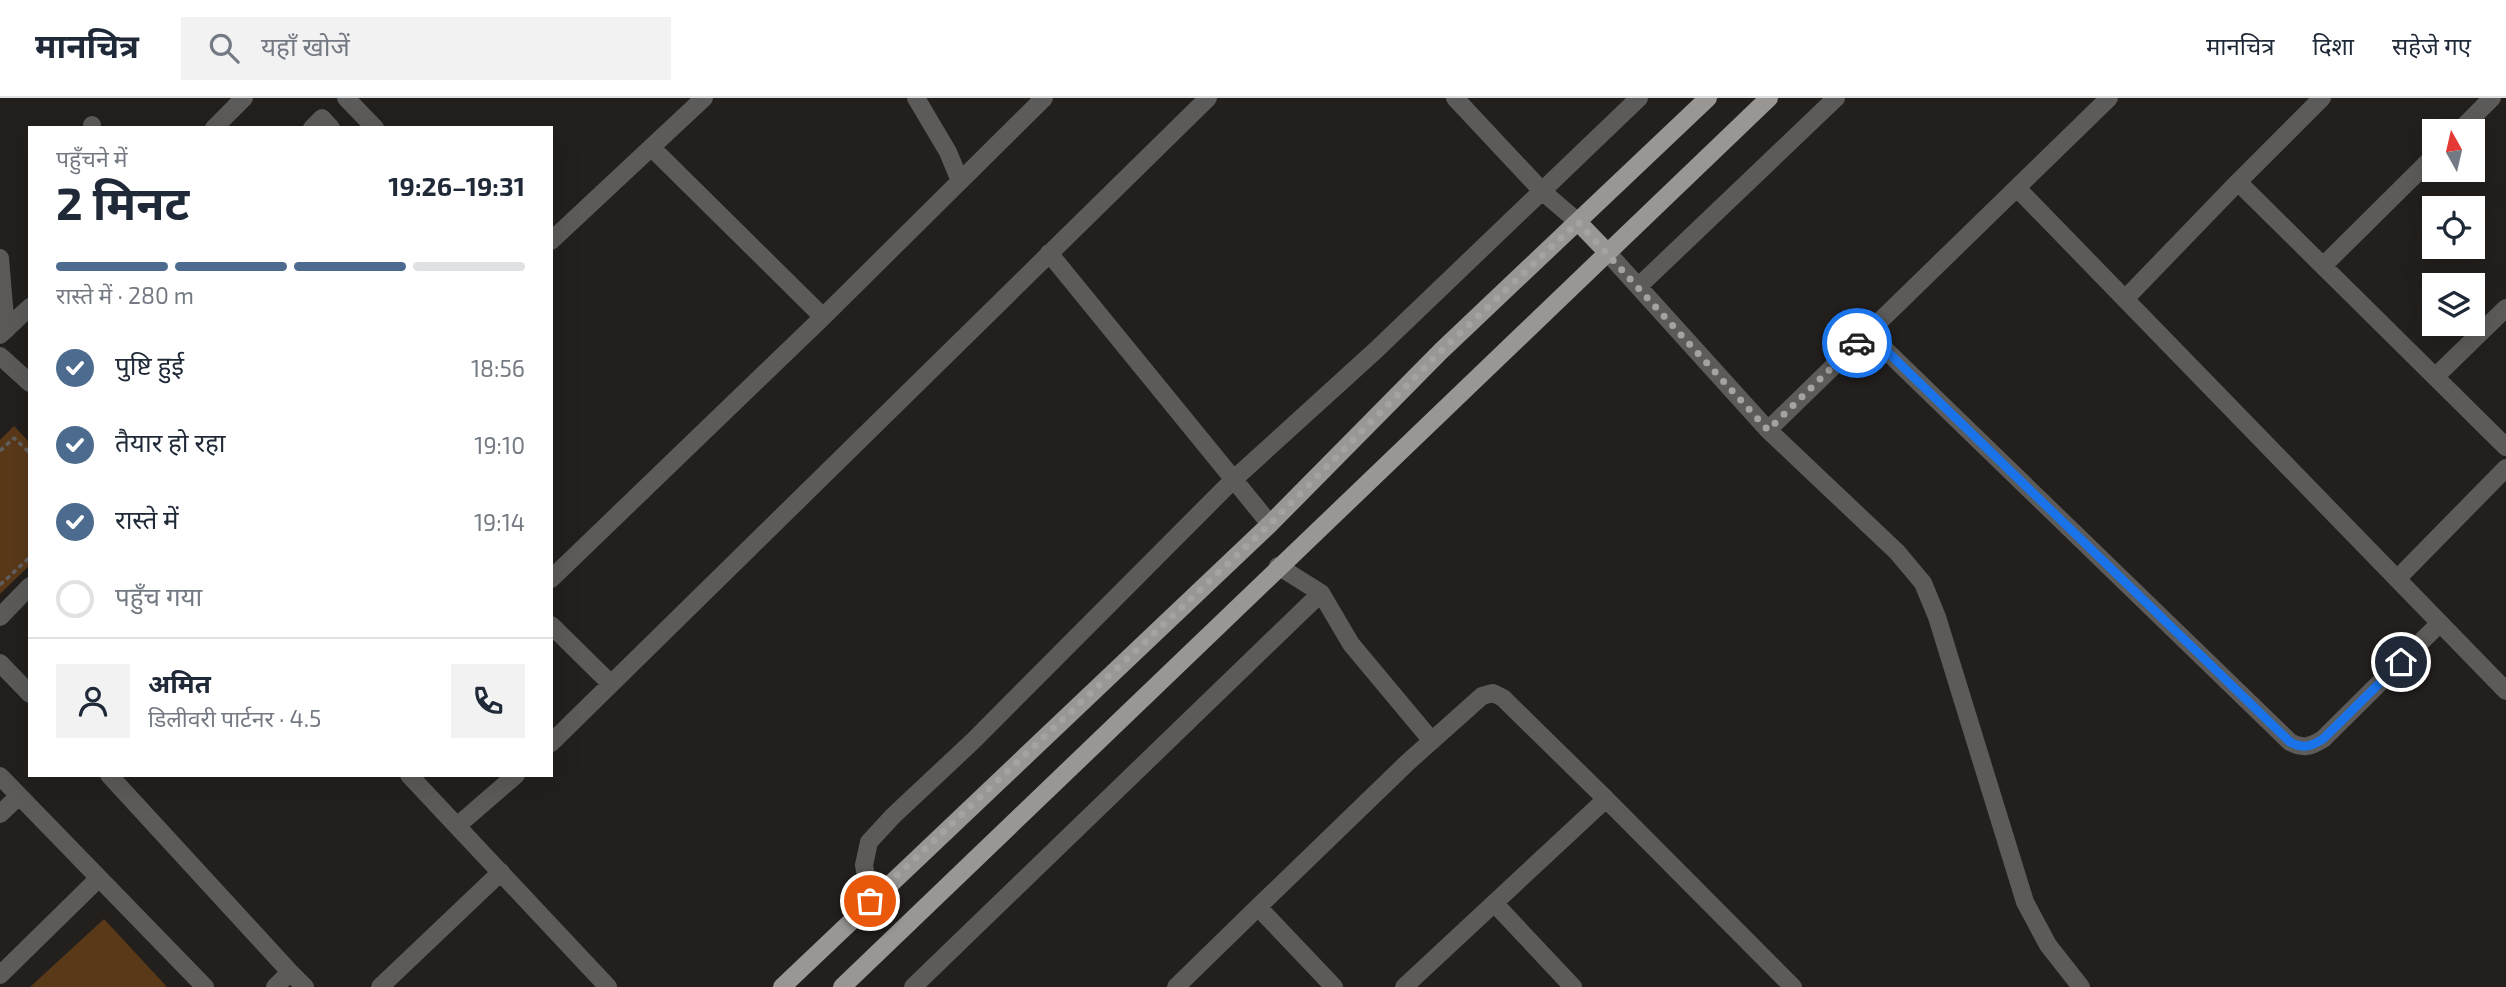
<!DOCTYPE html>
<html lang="hi">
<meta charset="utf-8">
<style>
:root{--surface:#fff;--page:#f2f2f3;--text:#1f2937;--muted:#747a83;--line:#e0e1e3;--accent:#4c6b8f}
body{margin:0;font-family:"Exo 2","Noto Sans Devanagari",sans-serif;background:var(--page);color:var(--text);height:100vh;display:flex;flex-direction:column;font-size:26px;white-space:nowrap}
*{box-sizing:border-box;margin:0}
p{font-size:23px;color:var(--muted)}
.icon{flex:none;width:38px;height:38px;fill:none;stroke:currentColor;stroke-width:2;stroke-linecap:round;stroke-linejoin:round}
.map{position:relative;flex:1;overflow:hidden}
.side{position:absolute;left:28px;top:28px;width:525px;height:651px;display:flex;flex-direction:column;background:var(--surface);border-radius:0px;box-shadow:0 7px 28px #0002}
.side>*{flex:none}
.needle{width:46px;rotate:352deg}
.fabs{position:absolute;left:2422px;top:21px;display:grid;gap:14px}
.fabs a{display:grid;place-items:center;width:63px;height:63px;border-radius:0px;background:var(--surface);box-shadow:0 7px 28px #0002;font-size:35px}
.pin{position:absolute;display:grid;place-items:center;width:60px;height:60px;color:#fff;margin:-30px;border:4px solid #fff;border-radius:50%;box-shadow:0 2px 7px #0007}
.courier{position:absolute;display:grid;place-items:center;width:70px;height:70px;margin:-35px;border:5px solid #1a73e8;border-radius:50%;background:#fff;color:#222;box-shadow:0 2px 9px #0007}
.headline em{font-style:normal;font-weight:700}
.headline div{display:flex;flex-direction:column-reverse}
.headline{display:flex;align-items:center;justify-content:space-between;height:119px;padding:0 28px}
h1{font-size:46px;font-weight:700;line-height:52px}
.bar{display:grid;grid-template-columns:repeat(4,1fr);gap:10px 7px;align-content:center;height:84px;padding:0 28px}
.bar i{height:9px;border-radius:5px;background:var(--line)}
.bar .active{background:var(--accent)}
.bar p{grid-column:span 4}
.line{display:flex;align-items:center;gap:18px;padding:0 28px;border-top:2px solid var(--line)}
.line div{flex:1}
.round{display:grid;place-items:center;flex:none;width:74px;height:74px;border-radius:0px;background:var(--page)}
ol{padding:0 28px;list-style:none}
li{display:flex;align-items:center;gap:21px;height:77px}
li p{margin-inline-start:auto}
li .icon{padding:7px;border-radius:50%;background:var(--accent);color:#fff;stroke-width:4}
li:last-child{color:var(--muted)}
li i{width:38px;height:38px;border:4px solid var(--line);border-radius:50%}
header{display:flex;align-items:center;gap:42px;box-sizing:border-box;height:98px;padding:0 35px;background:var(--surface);border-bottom:2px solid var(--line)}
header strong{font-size:33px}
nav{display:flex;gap:38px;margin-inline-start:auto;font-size:24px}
.search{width:490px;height:63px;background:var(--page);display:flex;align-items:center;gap:18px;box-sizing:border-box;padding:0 24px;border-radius:0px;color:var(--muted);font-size:26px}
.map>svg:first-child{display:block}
</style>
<header>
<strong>मानचित्र</strong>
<div class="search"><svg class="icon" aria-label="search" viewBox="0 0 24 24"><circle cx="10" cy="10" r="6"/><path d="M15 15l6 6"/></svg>यहाँ खोजें</div>
<nav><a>मानचित्र</a><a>दिशा</a><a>सहेजे गए</a></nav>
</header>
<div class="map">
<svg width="2506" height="889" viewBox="0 0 2506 889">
<rect width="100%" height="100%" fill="#221f1d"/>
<path fill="#5a3919" d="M14 328 30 345V467L0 496V342Z
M104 821 167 889H30Z"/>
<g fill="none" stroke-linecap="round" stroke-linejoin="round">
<path stroke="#62605e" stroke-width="3.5" stroke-dasharray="5 3.5" stroke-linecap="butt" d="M0 353 14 340 30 355
M0 487 30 459"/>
<path stroke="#5c5b5a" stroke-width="18" d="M346 0 375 30
M916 0 948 54 960 83
M1455 0 1543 94 1578 124
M2322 0 2238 84 2506 349
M92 27V30
M214 30 244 0
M312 30 322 20 331 30
M2459 33 2492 0
M652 50 823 219
M2017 90 2506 593
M551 143 704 0
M1607 154 1768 332 1897 454 1923 485 1937 519 2025 804 2048 847 2081 889
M1049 155 1270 426
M0 160 6 232
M2323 168 2434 58
M1639 188 1836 0
M2125 201 2238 84
M1868 235 2290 644C2303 651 2310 649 2323 641L2440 525
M0 237 30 209
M0 258 30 285
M2435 279 2506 210
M1768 332 2109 0
M1278 468 1321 495 1351 546 1432 643
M551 481 823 219 1044 0
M2397 481 2506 370
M0 519 30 488
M551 527 611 586
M0 565 30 596
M551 645 1208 0
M109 677 290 874
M409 677 608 889
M0 678 205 889
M0 716 19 698
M457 728 516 677
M870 803 864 767 869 744 893 718 973 643 1233 382 1376 252 1639 0
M1496 807 1573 889
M1258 809 1407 665 1482 598 1493 595 1503 600 1606 701
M0 877 99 780
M275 889 290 874 305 889
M380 889 501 774
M913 889 1321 495
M1176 889 1258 809 1334 889
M1404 889 1606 701 1793 889"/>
<path stroke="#999694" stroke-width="18" d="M1578 124 1607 154
M782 889 1270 426 1441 253 1708 0
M842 889 1769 0"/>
</g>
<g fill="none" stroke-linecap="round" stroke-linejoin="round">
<path stroke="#a5a3a2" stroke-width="7" stroke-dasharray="0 12.6" d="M870 803 1270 426 1441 253 1578 124 1768 332 1857 245"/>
<path stroke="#1a73e8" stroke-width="9" d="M1857 245 1868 235 2290 644C2303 651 2310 649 2323 641L2401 564"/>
</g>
</svg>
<div class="fabs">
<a><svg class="needle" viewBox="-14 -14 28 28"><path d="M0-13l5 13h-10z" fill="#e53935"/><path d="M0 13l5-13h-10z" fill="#747a83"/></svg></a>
<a><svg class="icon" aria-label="locate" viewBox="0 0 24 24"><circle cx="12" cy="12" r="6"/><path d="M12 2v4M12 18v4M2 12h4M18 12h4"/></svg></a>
<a><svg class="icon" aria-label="layers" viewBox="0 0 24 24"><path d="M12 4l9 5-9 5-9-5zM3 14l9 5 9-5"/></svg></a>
</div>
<div class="pin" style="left:870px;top:803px;background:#ea580c"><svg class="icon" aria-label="bag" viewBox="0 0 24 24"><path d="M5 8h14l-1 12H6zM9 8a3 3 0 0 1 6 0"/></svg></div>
<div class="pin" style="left:2401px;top:564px;background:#1f2937"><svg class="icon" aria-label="home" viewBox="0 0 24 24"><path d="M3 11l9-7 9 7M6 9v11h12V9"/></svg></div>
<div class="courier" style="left:1857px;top:245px"><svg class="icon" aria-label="car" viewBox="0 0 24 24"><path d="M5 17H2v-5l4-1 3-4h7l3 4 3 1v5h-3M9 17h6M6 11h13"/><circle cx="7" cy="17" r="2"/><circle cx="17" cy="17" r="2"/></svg></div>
<section class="side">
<div class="headline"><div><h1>2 मिनट</h1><p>पहुँचने में</p></div><em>19:26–19:31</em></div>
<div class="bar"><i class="active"></i><i class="active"></i><i class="active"></i><i></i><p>रास्ते में · 280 m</p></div>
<ol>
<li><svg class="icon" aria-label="check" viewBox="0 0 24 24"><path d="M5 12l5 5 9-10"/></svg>पुष्टि हुई<p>18:56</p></li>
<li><svg class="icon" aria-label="check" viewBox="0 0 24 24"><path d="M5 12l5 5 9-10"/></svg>तैयार हो रहा<p>19:10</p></li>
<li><svg class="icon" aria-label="check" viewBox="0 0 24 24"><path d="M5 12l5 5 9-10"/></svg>रास्ते में<p>19:14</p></li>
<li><i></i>पहुँच गया</li>
</ol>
<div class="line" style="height:126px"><a class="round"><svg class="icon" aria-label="person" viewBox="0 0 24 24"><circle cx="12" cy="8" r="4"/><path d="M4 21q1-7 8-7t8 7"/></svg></a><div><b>अमित</b><p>डिलीवरी पार्टनर · 4.5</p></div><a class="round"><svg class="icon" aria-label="phone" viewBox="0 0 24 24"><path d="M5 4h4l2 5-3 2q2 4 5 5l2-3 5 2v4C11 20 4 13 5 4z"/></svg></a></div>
</section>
</div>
